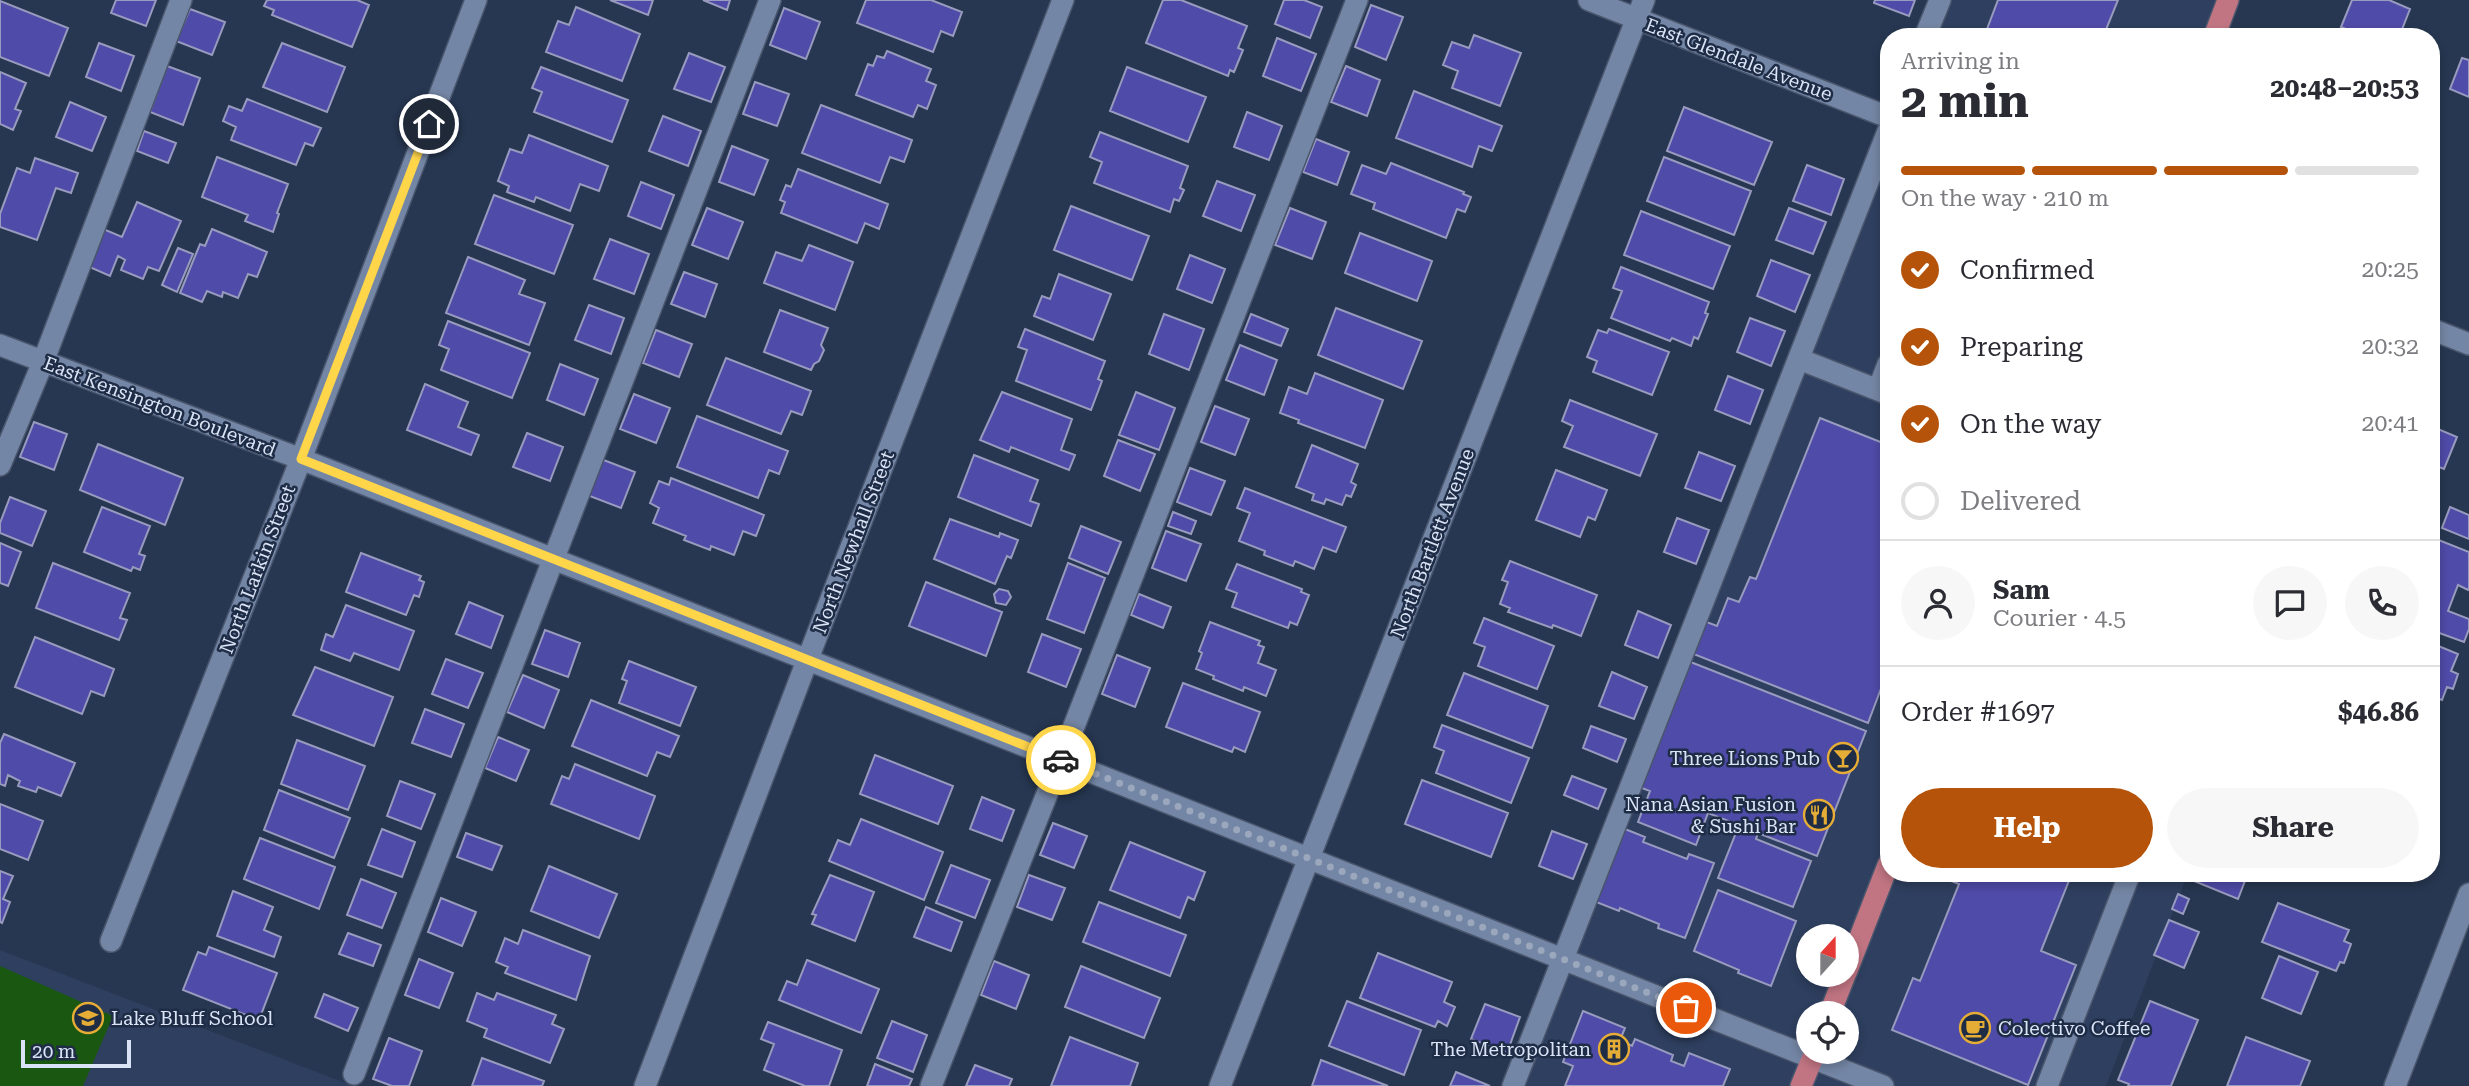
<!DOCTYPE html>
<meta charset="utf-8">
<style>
:root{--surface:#fff;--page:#f7f7f7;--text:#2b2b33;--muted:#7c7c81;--line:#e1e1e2;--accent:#b45309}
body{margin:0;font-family:"Roboto Serif",serif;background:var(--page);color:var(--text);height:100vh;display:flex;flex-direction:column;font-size:26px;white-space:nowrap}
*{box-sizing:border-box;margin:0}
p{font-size:23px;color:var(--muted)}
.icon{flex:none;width:38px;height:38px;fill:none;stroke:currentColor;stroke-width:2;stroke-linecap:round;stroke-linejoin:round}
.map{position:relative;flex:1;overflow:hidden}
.drawer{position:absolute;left:1880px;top:28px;width:560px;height:854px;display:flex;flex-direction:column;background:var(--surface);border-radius:28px;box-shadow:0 4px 10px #0003}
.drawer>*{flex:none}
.needle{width:46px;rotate:21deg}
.fabs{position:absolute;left:1796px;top:924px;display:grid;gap:14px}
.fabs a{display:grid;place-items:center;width:63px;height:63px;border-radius:50%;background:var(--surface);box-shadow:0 4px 10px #0003;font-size:35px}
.scale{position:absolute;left:21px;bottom:18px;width:110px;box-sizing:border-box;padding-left:7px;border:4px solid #dae4f6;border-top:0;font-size:19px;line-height:24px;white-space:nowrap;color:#dae4f6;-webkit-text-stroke:5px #1e2c46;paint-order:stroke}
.pin{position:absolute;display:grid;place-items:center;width:60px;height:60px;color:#fff;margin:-30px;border:4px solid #fff;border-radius:50%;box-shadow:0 2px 7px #0007}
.courier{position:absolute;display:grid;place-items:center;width:70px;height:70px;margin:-35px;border:5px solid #ffd54a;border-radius:50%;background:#fff;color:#222;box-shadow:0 2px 9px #0007}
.overview em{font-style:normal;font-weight:700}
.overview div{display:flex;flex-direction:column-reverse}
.overview{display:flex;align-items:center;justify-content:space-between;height:119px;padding:0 21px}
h1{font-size:46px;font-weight:700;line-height:52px}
.bar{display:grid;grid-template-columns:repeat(4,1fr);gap:10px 7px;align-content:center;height:84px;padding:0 21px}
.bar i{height:9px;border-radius:5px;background:var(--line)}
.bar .active{background:var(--accent)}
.bar p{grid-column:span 4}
.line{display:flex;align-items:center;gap:18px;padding:0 21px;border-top:2px solid var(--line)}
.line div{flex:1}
.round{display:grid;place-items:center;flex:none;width:74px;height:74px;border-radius:37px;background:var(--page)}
ol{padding:0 21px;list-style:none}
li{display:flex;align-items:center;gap:21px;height:77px}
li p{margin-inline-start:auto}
li .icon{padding:7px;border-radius:50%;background:var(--accent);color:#fff;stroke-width:4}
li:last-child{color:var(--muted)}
li i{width:38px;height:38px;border:4px solid var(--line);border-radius:50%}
.primary-button{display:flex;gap:14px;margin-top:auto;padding:14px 21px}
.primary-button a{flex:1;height:80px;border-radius:42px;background:var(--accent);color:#fff;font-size:28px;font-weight:700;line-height:80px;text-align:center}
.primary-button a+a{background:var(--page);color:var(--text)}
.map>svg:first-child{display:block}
</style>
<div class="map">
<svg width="2469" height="1086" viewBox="0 0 2469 1086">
<rect width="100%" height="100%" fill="#273751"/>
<path fill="#2e3f5f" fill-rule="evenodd" d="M1940 0H2228L2214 37H1925Z
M1888 131V873H2188L2106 1086H1513ZM1808 936H1846V975H1808ZM1808 1013H1846V1052H1808Z
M0 950 353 1086H0Z"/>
<path fill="#1a5711" d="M0 966 113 1016 83 1086H0Z"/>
<path fill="#4f4ba8" stroke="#989bbe" stroke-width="2" d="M116 0H156L146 26 111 13Z
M267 0H357L369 5 352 47 272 15 274 10 264 6Z
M610 0H653L648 15Z
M703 0H730L727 10Z
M866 0H931L962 12 953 36 941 31 933 52 857 23Z
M1163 0H1181L1247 26 1238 48 1243 50 1234 72 1230 70 1228 76 1146 43Z
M1284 0H1304L1322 7 1310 38 1275 24Z
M1875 0H1915L1909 16 1874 3Z
M1998 0H2118L2103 37H1984Z
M2352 0H2389L2410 9 2399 37H2365L2341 27Z
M0 1 68 28 49 76 0 57Z
M1371 5 1403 17 1386 60 1355 47Z
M576 7 640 34 622 81 546 52 558 21 569 25Z
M784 8 820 22 806 59 770 45Z
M190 9 225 22 212 55 176 41Z
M1474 35 1521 53 1500 106 1452 88 1458 71 1443 65 1452 42 1469 48Z
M1277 38 1316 54 1301 91 1263 76Z
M99 43 134 56 121 91 86 77Z
M282 43 345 67 327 112 263 87Z
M887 51 931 69 926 81 936 85 927 109 918 105 913 117 856 95 868 64 873 66 877 56 884 58Z
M689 53 725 67 711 102 674 89Z
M2462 58 2469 60V97L2450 89Z
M167 66 200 78 183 125 150 112Z
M1346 66 1380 80 1367 116 1331 102Z
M541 67 628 100 612 142 534 112 542 92 532 88Z
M1127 67 1206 97 1188 142 1110 111Z
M0 72 26 83 15 109 21 111 13 130 0 124Z
M755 82 789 94 777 126 743 114Z
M1414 91 1502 126 1492 151 1479 146 1472 167 1396 138Z
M247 99 321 128 313 146 305 143 296 165 231 140 236 127 223 121 229 106 242 111Z
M70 102 106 117 92 151 56 137Z
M821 105 912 140 904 162 890 157 880 183 802 153Z
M1684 107 1772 142 1754 185 1667 151Z
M1247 112 1282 126 1269 160 1234 147Z
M663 116 701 131 688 166 649 151Z
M144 131 176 143 168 163 137 151Z
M1100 132 1188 166 1180 188 1184 190 1179 201 1174 199 1170 212 1094 183 1102 162 1090 157Z
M529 135 608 166 599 191 580 184 570 211 536 197 534 202 507 192 509 186 498 181 510 149 522 153Z
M1316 139 1349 152 1337 185 1303 172Z
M732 146 768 160 754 195 719 182Z
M217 157 288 184 277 213 279 214 273 232 245 221 248 215 202 197Z
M1664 157 1751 191 1734 235 1647 201Z
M35 158 78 173 71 193 56 188 37 240 0 227V214L17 168 30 173Z
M1391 163 1464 192 1463 194 1471 197 1465 212 1457 209 1446 238 1373 209 1375 203 1351 194 1362 165 1386 174Z
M1807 165 1844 179 1831 215 1793 201Z
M798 169 888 204 879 229 865 223 857 243 781 213 785 202 780 200 786 185 791 187Z
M1217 181 1255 195 1241 231 1203 216Z
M641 182 674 195 661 229 628 216Z
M494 195 573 225 554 274 475 244Z
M137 202 181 221 159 271 148 267 143 279 121 270 125 260 118 256 110 276 85 265 101 228 122 237Z
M1071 206 1149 236 1132 280 1054 250Z
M707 208 743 222 728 259 692 245Z
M1290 208 1326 222 1312 259 1275 245Z
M1789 208 1826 222 1813 254 1776 240Z
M1641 211 1730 246 1713 289 1624 255Z
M212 229 267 252 257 277 248 274 238 298 223 292 222 297 207 291 202 302 180 293 200 244 205 246Z
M1360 233 1432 261 1417 301 1345 273Z
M610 239 649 254 634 294 594 279Z
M809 245 853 262 835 310 764 283 776 252 802 261Z
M178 248 193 254 177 292 162 285Z
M1190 255 1225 269 1212 303 1177 289Z
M468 257 525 280 519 294 545 303 529 345 446 313Z
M1771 260 1810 275 1795 312 1757 296Z
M1621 267 1709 302 1705 313 1708 314 1698 339 1694 337 1691 346 1672 338 1670 341 1611 318 1622 291 1613 288Z
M684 272 717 284 705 317 671 304Z
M1059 274 1111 294 1093 340 1034 316 1042 296 1050 299Z
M589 305 624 318 611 354 575 340Z
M1336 308 1422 341 1403 389 1318 355Z
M780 310 828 328 821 345 824 350 819 361 814 364 811 370 764 352Z
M1164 314 1204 329 1189 370 1149 354Z
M1251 314 1288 329 1281 346 1244 332Z
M1750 318 1785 331 1771 366 1737 352Z
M448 321 530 353 512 398 441 370 449 349 439 345Z
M1025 329 1105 361 1098 379 1102 381 1091 410 1016 381 1027 350 1018 347Z
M1609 329 1669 352 1652 395 1593 372 1597 361 1587 357 1598 330 1607 333Z
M656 330 692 344 679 377 643 363Z
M1240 345 1277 360 1264 395 1226 380Z
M726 358 811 391 802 415 791 411 781 434 707 405Z
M560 364 598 379 584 415 547 400Z
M1315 373 1383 400 1365 448 1298 423 1299 420 1280 413 1289 387 1307 394Z
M1728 376 1763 390 1750 424 1715 410Z
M425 384 468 402 458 427 479 435 471 455 407 430Z
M1002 392 1072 419 1061 450 1075 455 1069 470 1011 447 1009 452 980 440Z
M1136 392 1175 408 1159 450 1119 435Z
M634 394 670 408 656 443 620 429Z
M1570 400 1657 434 1640 476 1564 447 1573 426 1562 421Z
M1215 406 1249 419 1235 455 1201 442Z
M697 416 788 451 779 474 769 470 758 498 677 467Z
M1820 418 1888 445V670L1868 723 1691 653 1704 621 1717 626 1728 598 1739 602 1750 577 1756 579Z
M2431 418 2436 419 2433 427 2457 437 2444 469 2431 464V454L2436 439 2431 437Z
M34 422 67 434 54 470 20 457Z
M527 433 563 447 550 481 513 467Z
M1118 440 1155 454 1140 491 1104 476Z
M98 444 183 478 165 525 80 490Z
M1312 445 1358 464 1351 482 1356 485 1351 497 1346 495 1342 505 1326 499 1324 504 1312 500 1314 494 1296 487Z
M1699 452 1735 466 1721 501 1685 488Z
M974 455 1038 480 1030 501 1039 504 1031 526 958 497Z
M601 459 635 472 621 508 587 495Z
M1190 468 1225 481 1211 515 1177 502Z
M1556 470 1607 490 1595 520 1588 517 1580 537 1536 520Z
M671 478 764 515 756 536 743 531 734 555 711 546 710 550 684 540 686 536 653 523 659 508 650 503 659 481 669 485Z
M1245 488 1346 527 1336 552 1323 547 1314 569 1295 561 1293 566 1264 555 1265 551 1239 541 1250 513 1237 508Z
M10 497 46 511 32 546 0 533V523Z
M102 507 150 526 139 554 145 556 140 570 133 567 131 571 84 552Z
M2450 507 2469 515V539L2442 528Z
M1173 512 1196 521 1191 534 1168 526Z
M1677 518 1709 530 1696 564 1664 552Z
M950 519 999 537 1000 533 1018 540 1011 558 1007 556 995 584 934 559Z
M1081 526 1121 542 1108 574 1069 558Z
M1166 531 1201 544 1186 581 1152 568Z
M2431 537 2469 552V588L2468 590 2458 585 2448 611 2469 619V629L2464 642 2431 630Z
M0 543 21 552 8 586 0 583Z
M361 553 421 576 419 580 424 582 419 597 414 595 406 615 346 592Z
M1510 561 1597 595 1581 636 1553 625 1552 628 1508 612 1510 608 1500 604 1508 582 1502 580Z
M53 563 130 593 120 618 127 620 119 640 36 608Z
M1068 563 1105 578 1084 633 1047 619Z
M1237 564 1302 589 1301 592 1309 595 1297 625 1290 622 1288 628 1232 607 1237 593 1226 589Z
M926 582 1002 612 986 656 909 626Z
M999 589 1008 591 1011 597 1006 605 996 603 994 594Z
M1139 594 1171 607 1163 628 1131 615Z
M469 602 503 616 491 648 456 634Z
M346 605 414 631 399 670 354 653 350 661 321 650 326 634 333 637Z
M1638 611 1671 625 1658 658 1625 645Z
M1484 618 1554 646 1537 689 1478 666 1485 647 1474 643Z
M1210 622 1260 641 1258 645 1264 647 1258 663 1276 670 1266 696 1244 687 1243 691 1213 679 1214 676 1196 669 1202 653 1199 651Z
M545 630 580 643 568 677 532 664Z
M1042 634 1081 649 1066 687 1028 672Z
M35 637 114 669 104 696 91 691 82 714 15 687Z
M2431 643 2458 654 2451 671 2458 674 2453 689 2447 687 2442 700 2431 696Z
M1117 655 1150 668 1135 707 1102 694Z
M446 659 483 673 468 708 432 694Z
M629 661 696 687 680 726 619 703 627 681 622 679Z
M1688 661 1866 731 1817 856 1758 833 1756 839 1811 861 1793 907 1718 878 1739 825 1708 813 1696 845 1638 822 1650 791 1639 787Z
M315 667 393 697 374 746 293 715Z
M1612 672 1647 687 1634 719 1599 706Z
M1464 673 1548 706 1532 748 1447 715Z
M523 675 559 690 544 728 507 712Z
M1183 683 1260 712 1245 752 1234 747 1232 752 1166 727Z
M591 700 679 736 670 757 657 752 647 776 572 746Z
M425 709 464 724 451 757 412 743Z
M1442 725 1529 758 1511 803 1436 773 1444 751 1434 747Z
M1591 726 1626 739 1617 762 1583 748Z
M4 734 75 763 61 796 38 787 36 792 18 786 20 781 8 775 5 786 0 784V743Z
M498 737 529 750 516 781 485 768Z
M297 740 365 766 348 810 281 784Z
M875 755 953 786 938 824 860 794Z
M575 764 655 796 639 839 551 804 562 776 569 779Z
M1572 776 1606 789 1598 809 1564 795Z
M1422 780 1508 813 1491 857 1405 824Z
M400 781 435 794 421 829 387 816Z
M279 790 350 818 334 858 264 830Z
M982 797 1014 810 1002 841 970 829Z
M0 804 43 821 28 860 0 849Z
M861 819 943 852 924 900 829 861 838 840 850 845Z
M1053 823 1087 836 1074 868 1040 855Z
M1620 827 1645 837 1643 842 1687 859 1689 854 1714 863 1685 938 1658 928 1659 924 1620 908 1619 911 1591 900Z
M382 829 415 842 402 877 368 865Z
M1552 831 1587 844 1573 879 1539 866Z
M466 833 502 846 492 870 457 857Z
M260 838 335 867 319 909 244 879Z
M1130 842 1205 872 1194 900 1188 897 1180 918 1110 890Z
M951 865 990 880 975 918 936 903Z
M549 866 617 894 599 938 531 911Z
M0 871 13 876 3 899 10 902 2 923 0 922Z
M1954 873H2072L2041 951 2076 965 2028 1085 1892 1030 1913 978 1920 981 1959 884 1951 881Z
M2191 873H2248L2238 899 2189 879Z
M830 875 874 892 855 941 812 924 816 915 812 914Z
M1029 875 1065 888 1052 920 1017 907Z
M361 879 396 893 382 928 347 915Z
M1718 890 1796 921 1771 986 1738 973 1739 970 1694 951Z
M233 891 273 907 264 930 281 937 274 957 217 936Z
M2178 894 2189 899 2183 914 2172 909Z
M441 898 476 912 462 946 428 932Z
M1099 902 1186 935 1170 976 1083 942Z
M2278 903 2349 930 2344 941 2351 944 2344 963 2340 962 2336 971 2262 942Z
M926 907 962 922 951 951 914 937Z
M2169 920 2199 932 2184 968 2154 955Z
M523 930 590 956 576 1000 505 973 508 967 496 962 505 938 518 944Z
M348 933 381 945 373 966 339 954Z
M209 947 277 973 259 1020 183 990 198 952 206 955Z
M1378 953 1452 982 1444 1002 1455 1007 1447 1026 1438 1021 1435 1027 1360 998Z
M2279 956 2318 972 2301 1014 2262 998Z
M419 959 453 973 439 1008 405 995Z
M807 960 879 989 861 1033 779 1000 787 981 797 985Z
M994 961 1029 975 1016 1009 981 995Z
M1081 966 1160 998 1144 1038 1065 1007Z
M477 993 494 1000 497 993 556 1015 552 1024 564 1029 550 1063 484 1037 487 1029 467 1021Z
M324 994 358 1008 348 1031 315 1017Z
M1347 1001 1421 1030 1404 1075 1329 1046Z
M2150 1001 2198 1020 2171 1086H2128L2129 1084 2118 1080Z
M1485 1004 1520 1017 1507 1053 1471 1039Z
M1583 1011 1625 1028 1620 1040 1632 1046 1635 1039 1673 1055 1671 1061 1684 1066 1689 1053 1730 1069 1723 1086H1565L1573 1066 1563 1062Z
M892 1021 927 1035 913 1072 877 1058Z
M768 1022 842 1050 829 1086H805L764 1070 774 1044 761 1039Z
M1070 1037 1138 1063 1130 1086H1051Z
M2246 1037 2310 1061 2300 1086H2227Z
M389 1038 422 1051 409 1086H392L373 1079Z
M482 1058 544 1081 542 1086H472Z
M1321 1060 1388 1086H1312Z
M875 1064 912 1079 909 1086H867Z
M975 1065 1012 1079 1009 1086H966Z
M1456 1072 1490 1086H1450Z"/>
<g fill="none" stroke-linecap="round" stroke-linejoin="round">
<g stroke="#49556c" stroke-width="24">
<path id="minor" d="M1589 0 1888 117
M1925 37 1940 0
M2431 329 2469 344
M0 345 301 459 1883 1086
M1799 359 1878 390
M1888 364 1878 390 1888 394
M0 465 43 362 181 0
M111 941 301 459 476 0
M354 1074 770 0
M645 1086 807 661 1063 0
M931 1086 1076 721 1357 0
M1220 1086 1644 0
M1513 1086 1888 131
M2047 1086 2130 873
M2395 1086 2469 894"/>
</g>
<g stroke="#49556c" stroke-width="24">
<path id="major" d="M2214 37 2228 0
M1846 973 1888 865
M1830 1013 1845 975
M1801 1086 1815 1052"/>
</g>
<use href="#minor" stroke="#7486a5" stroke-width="21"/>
<use href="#major" stroke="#c17583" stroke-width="21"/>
</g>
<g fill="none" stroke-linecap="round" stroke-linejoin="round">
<path stroke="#9ba7bc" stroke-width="7" stroke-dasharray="0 12.6" d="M1061 760 1686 1008"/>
<path stroke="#ffd54a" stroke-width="9" d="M429 124 301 459 1061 760"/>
</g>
<defs>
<g id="bar-ring" transform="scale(1.575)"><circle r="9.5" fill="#1e2c46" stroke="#e6ad36" stroke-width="1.5"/><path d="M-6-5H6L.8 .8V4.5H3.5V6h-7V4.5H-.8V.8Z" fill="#e6ad36"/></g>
<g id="restaurant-ring" transform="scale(1.575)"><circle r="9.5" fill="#1e2c46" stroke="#e6ad36" stroke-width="1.5"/><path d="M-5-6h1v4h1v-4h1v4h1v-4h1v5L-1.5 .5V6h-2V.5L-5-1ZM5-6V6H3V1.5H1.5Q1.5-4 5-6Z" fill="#e6ad36"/></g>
<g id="school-ring" transform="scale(1.575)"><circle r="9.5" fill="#1e2c46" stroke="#e6ad36" stroke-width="1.5"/><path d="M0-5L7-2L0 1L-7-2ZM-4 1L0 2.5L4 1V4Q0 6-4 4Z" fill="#e6ad36"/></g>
<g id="cafe-ring" transform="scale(1.575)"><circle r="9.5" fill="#1e2c46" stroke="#e6ad36" stroke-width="1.5"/><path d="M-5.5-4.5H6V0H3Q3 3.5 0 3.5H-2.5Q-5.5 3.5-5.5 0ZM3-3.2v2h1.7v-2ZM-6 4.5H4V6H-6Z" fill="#e6ad36"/></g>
<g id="building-ring" transform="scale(1.575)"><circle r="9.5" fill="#1e2c46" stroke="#e6ad36" stroke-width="1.5"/><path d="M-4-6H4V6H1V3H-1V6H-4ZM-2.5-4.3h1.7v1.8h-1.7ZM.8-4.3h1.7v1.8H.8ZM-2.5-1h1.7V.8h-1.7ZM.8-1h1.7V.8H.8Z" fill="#e6ad36"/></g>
</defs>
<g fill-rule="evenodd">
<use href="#bar-ring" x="1843" y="758"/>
<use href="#restaurant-ring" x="1819" y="815"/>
<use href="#school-ring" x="88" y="1018"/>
<use href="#cafe-ring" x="1975" y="1028"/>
<use href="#building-ring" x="1614" y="1049"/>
</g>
<g text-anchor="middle" stroke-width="5" stroke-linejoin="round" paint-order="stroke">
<g font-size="19" fill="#dae4f6" stroke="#1e2c46">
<text transform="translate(1739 59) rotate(21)" y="7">East Glendale Avenue</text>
<text transform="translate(160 406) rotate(21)" y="7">East Kensington Boulevard</text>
<text transform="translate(853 542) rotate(-69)" y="7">North Newhall Street</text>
<text transform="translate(1432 543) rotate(-69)" y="7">North Bartlett Avenue</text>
<text transform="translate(257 569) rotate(-69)" y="7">North Larkin Street</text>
</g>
<g font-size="19" fill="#dae4f6" stroke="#1e2c46" text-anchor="end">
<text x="1820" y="765">Three Lions Pub</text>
<text x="1796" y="811">Nana Asian Fusion<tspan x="1796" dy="22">&amp; Sushi Bar</tspan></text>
<text x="111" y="1025" text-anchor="start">Lake Bluff School</text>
<text x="1998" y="1035" text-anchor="start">Colectivo Coffee</text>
<text x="1591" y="1056">The Metropolitan</text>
</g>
</g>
</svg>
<div class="fabs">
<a><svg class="needle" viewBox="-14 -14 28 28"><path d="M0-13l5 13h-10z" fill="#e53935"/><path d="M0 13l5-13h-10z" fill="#7c7c81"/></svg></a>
<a><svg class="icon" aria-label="locate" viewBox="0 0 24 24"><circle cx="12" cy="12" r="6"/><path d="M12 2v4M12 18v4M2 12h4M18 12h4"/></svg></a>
</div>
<div class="scale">20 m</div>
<div class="pin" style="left:1686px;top:1008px;background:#ea580c"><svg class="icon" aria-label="bag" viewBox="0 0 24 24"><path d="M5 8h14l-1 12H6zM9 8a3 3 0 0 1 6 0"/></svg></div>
<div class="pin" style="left:429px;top:124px;background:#1f2937"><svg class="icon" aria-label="home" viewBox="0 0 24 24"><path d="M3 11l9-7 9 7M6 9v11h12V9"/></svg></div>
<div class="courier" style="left:1061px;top:760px"><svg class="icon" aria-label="car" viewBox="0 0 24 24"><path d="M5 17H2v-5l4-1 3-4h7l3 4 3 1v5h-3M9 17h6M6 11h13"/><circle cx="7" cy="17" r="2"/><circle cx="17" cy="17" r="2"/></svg></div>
<section class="drawer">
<div class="overview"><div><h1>2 min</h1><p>Arriving in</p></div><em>20:48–20:53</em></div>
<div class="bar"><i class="active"></i><i class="active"></i><i class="active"></i><i></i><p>On the way · 210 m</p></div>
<ol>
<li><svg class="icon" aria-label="check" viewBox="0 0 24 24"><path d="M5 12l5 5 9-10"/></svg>Confirmed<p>20:25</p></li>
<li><svg class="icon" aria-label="check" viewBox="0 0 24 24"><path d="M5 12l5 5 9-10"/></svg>Preparing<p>20:32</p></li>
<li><svg class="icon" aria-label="check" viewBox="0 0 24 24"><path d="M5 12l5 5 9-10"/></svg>On the way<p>20:41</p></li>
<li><i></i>Delivered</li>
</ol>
<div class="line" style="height:126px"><a class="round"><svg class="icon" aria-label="person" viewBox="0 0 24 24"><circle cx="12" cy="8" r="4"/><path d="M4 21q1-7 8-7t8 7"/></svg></a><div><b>Sam</b><p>Courier · 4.5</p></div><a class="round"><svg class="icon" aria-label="chat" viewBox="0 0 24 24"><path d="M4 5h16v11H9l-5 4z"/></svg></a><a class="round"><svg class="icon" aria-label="phone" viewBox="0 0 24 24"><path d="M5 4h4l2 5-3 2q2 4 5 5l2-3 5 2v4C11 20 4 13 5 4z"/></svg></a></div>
<div class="line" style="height:91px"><div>Order #1697</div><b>$46.86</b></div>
<div class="primary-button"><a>Help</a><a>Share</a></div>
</section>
</div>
